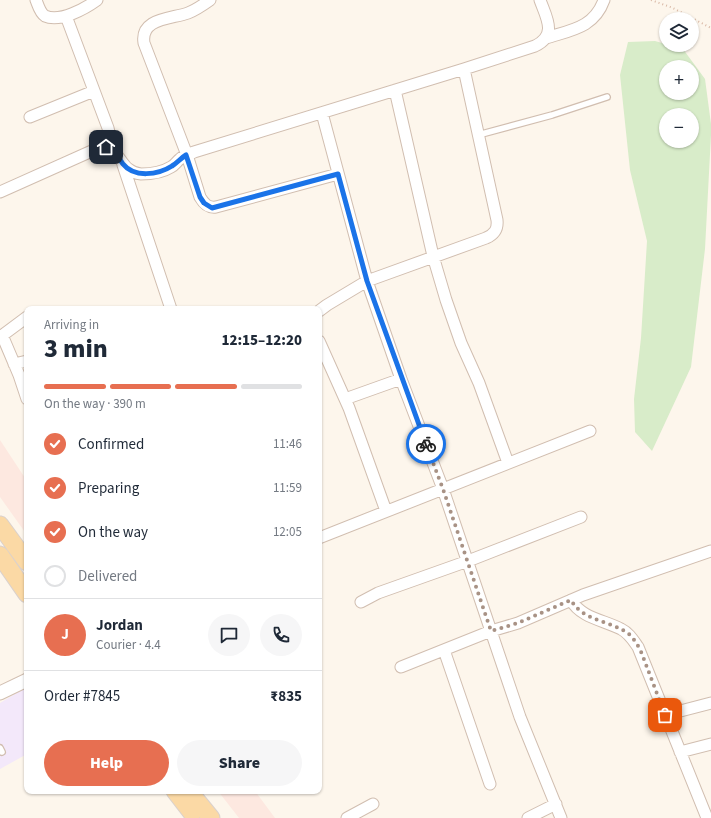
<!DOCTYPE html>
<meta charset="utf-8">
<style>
:root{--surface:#fff;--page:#f6f6f7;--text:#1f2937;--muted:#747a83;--line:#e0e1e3;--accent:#e76f51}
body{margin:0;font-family:"Source Sans 3",sans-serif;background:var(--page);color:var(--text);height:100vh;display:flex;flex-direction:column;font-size:15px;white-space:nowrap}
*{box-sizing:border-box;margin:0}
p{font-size:13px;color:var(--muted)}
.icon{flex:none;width:22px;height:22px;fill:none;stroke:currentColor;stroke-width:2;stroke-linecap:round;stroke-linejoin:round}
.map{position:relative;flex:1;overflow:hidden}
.drawer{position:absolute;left:24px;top:306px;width:298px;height:488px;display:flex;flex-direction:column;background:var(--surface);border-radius:8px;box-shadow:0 1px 3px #0004}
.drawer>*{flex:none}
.fabs{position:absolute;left:659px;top:12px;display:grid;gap:8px}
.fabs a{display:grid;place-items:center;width:40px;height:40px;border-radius:50%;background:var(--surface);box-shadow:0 1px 3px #0004;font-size:20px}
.pin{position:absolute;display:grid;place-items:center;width:34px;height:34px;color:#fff;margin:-17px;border-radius:8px;box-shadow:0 2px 6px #0006}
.courier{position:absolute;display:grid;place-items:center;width:40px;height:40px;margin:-20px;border:3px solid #1a73e8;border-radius:50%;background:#fff;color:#222;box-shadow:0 1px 5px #0007}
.head em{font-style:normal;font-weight:800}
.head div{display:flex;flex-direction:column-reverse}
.head{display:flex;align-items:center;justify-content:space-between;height:68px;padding:0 20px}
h1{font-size:26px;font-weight:800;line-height:30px}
.bar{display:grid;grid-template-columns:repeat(4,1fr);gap:6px 4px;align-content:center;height:48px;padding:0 20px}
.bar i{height:5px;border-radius:3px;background:var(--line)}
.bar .active{background:var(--accent)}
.bar p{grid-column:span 4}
.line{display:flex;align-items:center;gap:10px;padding:0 20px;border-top:1px solid var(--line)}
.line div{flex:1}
.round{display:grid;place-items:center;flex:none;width:42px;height:42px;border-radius:21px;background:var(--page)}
ol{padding:0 20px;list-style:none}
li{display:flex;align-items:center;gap:12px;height:44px}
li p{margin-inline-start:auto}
li .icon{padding:4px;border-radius:50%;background:var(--accent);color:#fff;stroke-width:4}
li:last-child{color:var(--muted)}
li i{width:22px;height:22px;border:2px solid var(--line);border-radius:50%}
.button{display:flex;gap:8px;margin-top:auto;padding:8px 20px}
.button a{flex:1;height:46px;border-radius:24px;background:var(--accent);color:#fff;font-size:16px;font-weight:800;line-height:46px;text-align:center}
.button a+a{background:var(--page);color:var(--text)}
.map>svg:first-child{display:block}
</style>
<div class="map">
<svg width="711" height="818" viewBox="0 0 711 818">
<rect width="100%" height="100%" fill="#fdf6ec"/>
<path fill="#fde8e0" d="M0 440 27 481V535L0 497Z
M218 791H255L275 818H239Z"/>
<path fill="#f3e8fa" d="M27 687V754L0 769V703Z"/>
<path fill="#d8ecc9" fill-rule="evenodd" d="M655 41 683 49 705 79 711 124V135L705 249 691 367 652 451 635 432 634 399 641 338 647 241 630 170 620 75 628 42ZM666 67H692V93H666ZM666 115H692V141H666Z"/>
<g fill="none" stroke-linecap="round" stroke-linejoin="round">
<g stroke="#d1beb0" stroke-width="8">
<path id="service" d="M478 135 552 115 607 97
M0 748 2 752"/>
</g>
<g stroke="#d1beb0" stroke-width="13">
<path id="minor" d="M36 0C38 5 40 13 45 16 60 23 86 8 97 0
M210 0C203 5 196 10 188 13 171 19 140 18 144 43L187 155 200 197C204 204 208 208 216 207L338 174
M66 16 108 128 113 150
M546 38C571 30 594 28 604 0
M395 90 433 256 446 300 461 343 479 383 508 463
M322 113 367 281 401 379 443 489 520 717 561 818
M30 117 94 91
M123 165 171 309
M0 192 94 150C122 139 116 172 141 174 151 174 163 172 171 167 175 165 177 161 180 159 184 155 190 154 194 152L464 69 535 46C558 35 546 17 540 0
M319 311 327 305 367 281 486 238C495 234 498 229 497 220L464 69
M2 335 19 375 27 399
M0 337 27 317
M319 341 349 408 386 511
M14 364 27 361
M345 399 401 379
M319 538 590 431
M571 600C581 618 604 620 621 629 629 633 633 640 638 647L707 818
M361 602 378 593 468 561 581 517
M444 650 490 784
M401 667 491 631 518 623 583 595 711 551
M665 715 711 703
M680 752 711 744
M347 818 373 804
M528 818 556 804"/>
</g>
<g stroke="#d1beb0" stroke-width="15">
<path id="tertiary" d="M0 693 27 680"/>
</g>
<g stroke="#dad1cd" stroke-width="19">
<path id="primary" d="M0 525 27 562
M0 555 27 594
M175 791 192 813
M189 791 211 818"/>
</g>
<path stroke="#d9b8a5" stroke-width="2" stroke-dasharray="1 3" stroke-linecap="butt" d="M651 0 673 8 711 28"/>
<use href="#service" stroke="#fff" stroke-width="5.5"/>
<use href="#minor" stroke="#fff" stroke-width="11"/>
<use href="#tertiary" stroke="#fff" stroke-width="13"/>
<use href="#primary" stroke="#fbd9a5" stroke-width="17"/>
</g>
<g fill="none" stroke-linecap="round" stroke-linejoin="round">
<path stroke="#a89285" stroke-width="4" stroke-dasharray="0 7.2" d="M426 444 443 489 491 631 518 623 571 600C583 622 612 620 630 635 635 640 639 647 642 654L665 715"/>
<path stroke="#1a73e8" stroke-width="5" d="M106 147C116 150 118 158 123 164 134 178 158 175 172 166 177 163 181 158 186 155L200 197 204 203 212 208 338 174 367 281 426 444"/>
</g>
</svg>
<div class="fabs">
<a><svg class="icon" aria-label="layers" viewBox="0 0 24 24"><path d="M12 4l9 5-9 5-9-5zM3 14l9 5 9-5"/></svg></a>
<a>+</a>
<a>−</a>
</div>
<div class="pin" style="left:665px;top:715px;background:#ea580c"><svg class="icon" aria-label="bag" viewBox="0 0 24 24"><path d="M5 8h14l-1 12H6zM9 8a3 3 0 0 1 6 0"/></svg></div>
<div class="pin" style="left:106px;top:147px;background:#1f2937"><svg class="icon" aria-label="home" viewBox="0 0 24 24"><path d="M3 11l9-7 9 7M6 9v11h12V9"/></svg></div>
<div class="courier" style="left:426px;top:444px"><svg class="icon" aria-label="bike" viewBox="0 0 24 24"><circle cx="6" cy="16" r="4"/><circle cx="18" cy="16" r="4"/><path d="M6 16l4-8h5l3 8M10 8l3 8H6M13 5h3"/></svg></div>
<section class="drawer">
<div class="head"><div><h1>3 min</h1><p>Arriving in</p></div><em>12:15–12:20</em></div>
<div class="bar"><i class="active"></i><i class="active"></i><i class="active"></i><i></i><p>On the way · 390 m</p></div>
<ol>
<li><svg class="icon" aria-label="check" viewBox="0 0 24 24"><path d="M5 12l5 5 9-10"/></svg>Confirmed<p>11:46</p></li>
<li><svg class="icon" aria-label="check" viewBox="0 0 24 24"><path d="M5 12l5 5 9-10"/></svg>Preparing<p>11:59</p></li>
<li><svg class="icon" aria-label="check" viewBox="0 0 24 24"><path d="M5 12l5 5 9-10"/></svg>On the way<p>12:05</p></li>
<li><i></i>Delivered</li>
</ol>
<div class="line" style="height:72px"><b class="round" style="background:var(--accent);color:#fff">J</b><div><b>Jordan</b><p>Courier · 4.4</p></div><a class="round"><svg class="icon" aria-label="chat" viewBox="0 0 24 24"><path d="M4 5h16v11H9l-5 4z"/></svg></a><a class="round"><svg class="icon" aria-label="phone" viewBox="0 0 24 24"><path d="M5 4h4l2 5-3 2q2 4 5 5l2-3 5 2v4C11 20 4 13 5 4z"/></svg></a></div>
<div class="line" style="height:52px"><div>Order #7845</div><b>₹835</b></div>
<div class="button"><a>Help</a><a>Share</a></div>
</section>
</div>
